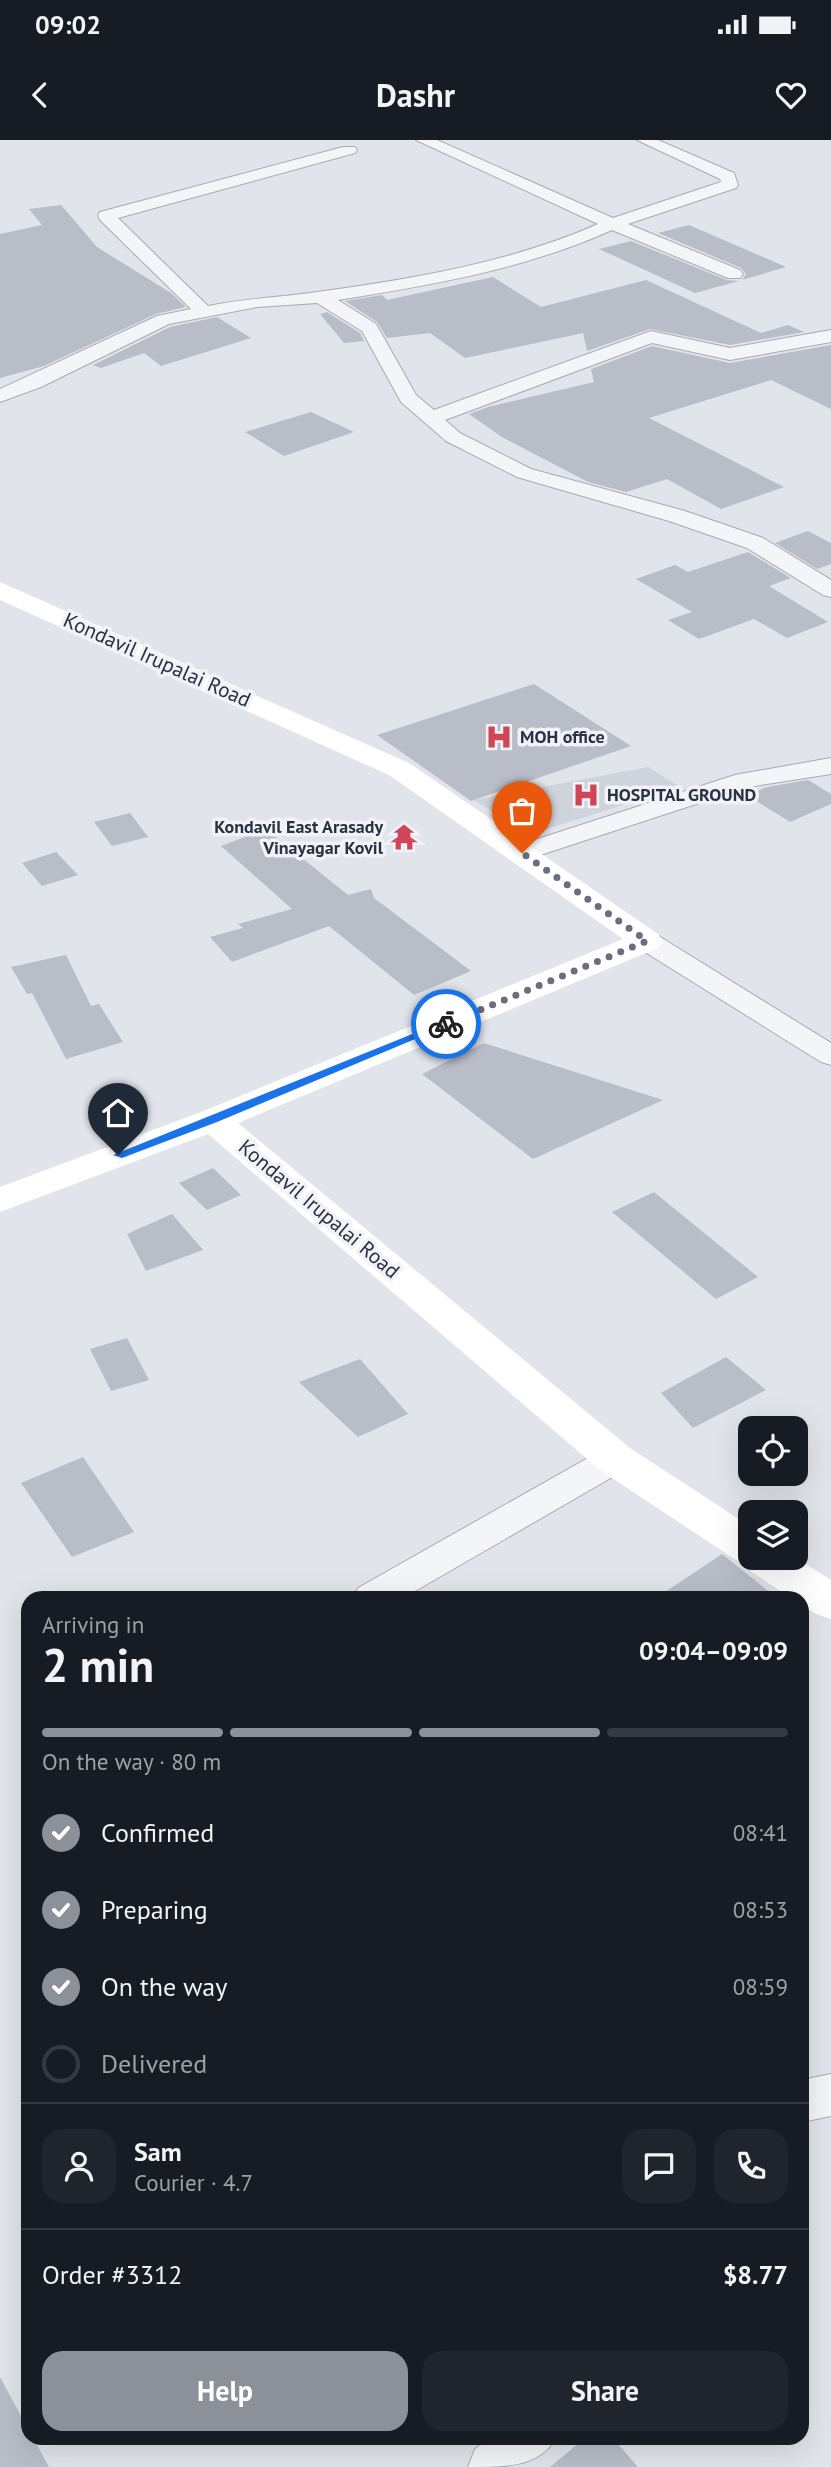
<!DOCTYPE html>
<meta charset="utf-8">
<style>
:root{--surface:#171b24;--page:#20242c;--text:#f1f3f6;--muted:#9ea1a6;--line:#363941;--accent:#8c9099}
body{margin:0;font-family:"PT Sans",sans-serif;background:var(--page);color:var(--text);height:100vh;display:flex;flex-direction:column;font-size:26px;white-space:nowrap}
*{box-sizing:border-box;margin:0}
p{font-size:23px;color:var(--muted)}
.icon{flex:none;width:38px;height:38px;fill:none;stroke:currentColor;stroke-width:2;stroke-linecap:round;stroke-linejoin:round}
.map{position:relative;flex:1;overflow:hidden}
.side{position:absolute;left:21px;top:1451px;width:788px;height:854px;display:flex;flex-direction:column;background:var(--surface);border-radius:21px;box-shadow:0 7px 28px #0002}
.side>*{flex:none}
.buttons{position:absolute;left:738px;top:1276px;display:grid;gap:14px}
.buttons a{display:grid;place-items:center;width:70px;height:70px;border-radius:14px;background:var(--surface);box-shadow:0 7px 28px #0002;font-size:35px}
.pin{position:absolute;display:grid;place-items:center;width:60px;height:60px;color:#fff;margin:-72px -30px;border-radius:50% 50% 50% 0;rotate:-45deg;box-shadow:0 0 7px #0007}
.pin .icon{rotate:45deg}
.courier{position:absolute;display:grid;place-items:center;width:70px;height:70px;margin:-35px;border:5px solid #1a73e8;border-radius:50%;background:#fff;color:#222;box-shadow:0 2px 9px #0007}
.headline em{font-style:normal;font-weight:700}
.headline div{display:flex;flex-direction:column-reverse}
.headline{display:flex;align-items:center;justify-content:space-between;height:119px;padding:0 21px}
h1{font-size:46px;font-weight:700;line-height:52px}
.bar{display:grid;grid-template-columns:repeat(4,1fr);gap:10px 7px;align-content:center;height:84px;padding:0 21px}
.bar i{height:9px;border-radius:5px;background:var(--line)}
.bar .current{background:var(--accent)}
.bar p{grid-column:span 4}
.line{display:flex;align-items:center;gap:18px;padding:0 21px;border-top:2px solid var(--line)}
.line div{flex:1}
.round{display:grid;place-items:center;flex:none;width:74px;height:74px;border-radius:21px;background:var(--page)}
ol{padding:0 21px;list-style:none}
li{display:flex;align-items:center;gap:21px;height:77px}
li p{margin-inline-start:auto}
li .icon{padding:7px;border-radius:50%;background:var(--accent);color:#fff;stroke-width:4}
li:last-child{color:var(--muted)}
li i{width:38px;height:38px;border:4px solid var(--line);border-radius:50%}
.primary-button{display:flex;gap:14px;margin-top:auto;padding:14px 21px}
.primary-button a{flex:1;height:80px;border-radius:21px;background:var(--accent);color:#fff;font-size:28px;font-weight:700;line-height:80px;text-align:center}
.primary-button a+a{background:var(--page);color:var(--text)}
.status{display:flex;justify-content:space-between;align-items:center;height:49px;padding:0 35px;background:var(--surface);direction:ltr}
.status svg{height:19px;fill:currentColor}
header{display:flex;justify-content:space-between;align-items:center;height:91px;padding:0 21px;background:var(--surface);font-size:32px;font-weight:700}
.map>svg:first-child{display:block}
</style>
<div class="status"><b>09:02</b><svg viewBox="0 0 49 12"><path d="M0 12V9h3v3zM5 12V6h3v6zM10 12V3h3v9zM15 12V0h3v12zM26 1h20v11H26zM47 4h2v5h-2z"/></svg></div>
<header><svg class="icon" aria-label="back" viewBox="0 0 24 24"><path d="M15 5l-7 7 7 7"/></svg>Dashr<svg class="icon" aria-label="heart" viewBox="0 0 24 24"><path d="M12 20l-8-8c-3-5 5-10 8-4 3-6 11-1 8 4z"/></svg></header>
<div class="map">
<svg width="831" height="2327" viewBox="0 0 831 2327">
<rect width="100%" height="100%" fill="#e1e4ea"/>
<path fill="#cfd3dc" d="M648 627 680 647 531 694 473 660Z"/>
<path fill="#b8bdc7" d="M61 65 97 107 171 153 186 167 156 174 44 226 0 238V94L42 85 29 69Z
M689 85 786 127 742 140 746 134 741 128 658 93Z
M631 101 727 140 739 141 695 153 599 109Z
M493 137 541 167 646 140 761 193 788 185 804 192 730 205 650 189 587 211 583 193 465 218 430 193 387 198 377 182 345 161 382 155 387 160Z
M327 172 360 193 364 201 344 203 320 174Z
M217 177 251 198 161 226 144 213 101 228 93 225 170 187Z
M831 205V269L771 240 649 278 784 347 721 369 667 339 626 352 588 342 502 297 469 274 488 267 594 242 591 229 652 206 730 223Z
M311 272 354 292 284 316 245 292Z
M808 391 831 403V424L817 429 775 403Z
M748 412 791 438 769 446 828 482 787 498 754 479 699 499 668 480 692 472 636 439 675 425 688 432Z
M534 544 631 606 471 661 377 595Z
M808 640 831 654V664L790 682 747 655 767 647Z
M130 673 148 697 112 706 94 682Z
M266 689 348 755 371 749 374 758 471 831 414 855 329 786 232 822 210 797 243 788 238 784 292 769 221 706Z
M56 712 78 735 42 746 22 723Z
M66 815 91 866 99 864 123 902 66 919 32 853 27 854 11 827Z
M484 903 663 960 533 1019 422 934Z
M213 1028 241 1055 207 1070 179 1043Z
M654 1052 758 1137 716 1159 612 1072Z
M172 1074 203 1110 146 1131 127 1094Z
M127 1198 149 1240 111 1251 90 1209Z
M726 1217 766 1250 693 1288 661 1253Z
M360 1219 408 1274 358 1297 299 1242Z
M83 1317 134 1392 72 1417 21 1343Z
M722 1414 777 1458H656Z
M0 2237 28 2289V2298H33L49 2327H0Z
M585 2298H613L638 2327H550Z"/>
<g fill="none" stroke-linecap="round" stroke-linejoin="round">
<g stroke="#a6abb4" stroke-width="2">
<path id="street" d="M416 0H437L613 78 721 42 720 39 637 0H658L734 33 738 45 736 48 628 84 740 130 743 134 740 138H728L612 90C526 129 431 145 338 160L376 184 416 255 434 270 651 191 730 208 831 190V202L730 220 652 203 445 280 460 293 531 329 685 371 763 398 831 440V457L823 455 747 408 669 381 517 337 446 301 401 262 362 191 317 163 257 167 169 184 41 247 0 262V249L157 176 191 169 100 80 98 76 100 72 343 7H355L357 10 355 13 118 78 208 166C248 158 285 157 324 151 417 138 512 122 598 84Z
M831 618V634L748 647 522 721 513 719 509 713 513 707 735 635Z
M647 793 657 795 831 903V925L821 922 637 807 633 801 637 795Z
M615 1306 628 1310 633 1319 628 1328 403 1458H352L358 1448 602 1310Z
M831 1934V1976L802 1982V1940Z
M490 2298H556C539 2327 507 2327 468 2327L475 2309Z"/>
</g>
<use href="#street" fill="#f4f5f8" fill-rule="evenodd"/>
<path fill="#fff" fill-rule="evenodd" d="M0 442 409 623 658 794 663 801 658 808 238 983 630 1308 751 1387V1418H796L831 1440V1479L816 1474 802 1465V1458H791L749 1430 746 1423 736 1420 600 1330 208 994 0 1072V1047L201 972 623 799 389 635 0 460Z"/>
</g>
<path fill="#1a73e8" d="M442 882 451 884 217 982 122 1018 113 1015Z"/>
<g fill="none" stroke-linecap="round" stroke-linejoin="round">
<path stroke="#69707d" stroke-width="7" stroke-dasharray="0 12.6" d="M446 884 647 801 522 713"/>
</g>
<defs>
<g id="hospital-bare" transform="scale(2.1)"><path d="M-5-5h3v3.5h4V-5h3V5h-3V1.5h-4V5h-3Z" fill="#cf4657" stroke="#f1f3f7" stroke-width="2.5" paint-order="stroke"/></g>
<g id="temple-bare" transform="scale(2.1)"><path d="M0-6L5-2H3V0L6.5 2.5H4V6H1.5V3h-3V6H-4V2.5H-6.5L-3 0V-2H-5Z" fill="#cf4657" stroke="#f1f3f7" stroke-width="2.5" paint-order="stroke"/></g>
</defs>
<g fill-rule="evenodd">
<use href="#hospital-bare" x="499" y="597"/>
<use href="#hospital-bare" x="586" y="655"/>
<use href="#temple-bare" x="404" y="697"/>
</g>
<g text-anchor="middle" stroke-width="7" stroke-linejoin="round" paint-order="stroke">
<g font-size="18" font-weight="bold" fill="#293242" stroke="#f1f3f7" text-anchor="start">
<text x="520" y="603">MOH office</text>
<text x="607" y="661">HOSPITAL GROUND</text>
<text x="383" y="693" text-anchor="end">Kondavil East Arasady<tspan x="383" dy="21">Vinayagar Kovil</tspan></text>
</g>
<g font-size="21" fill="#293242" stroke="#f1f3f7">
<text transform="translate(157 520) rotate(24)" y="7">Kondavil Irupalai Road</text>
<text transform="translate(319 1069) rotate(40)" y="7">Kondavil Irupalai Road</text>
</g>
</g>
</svg>
<div class="buttons">
<a><svg class="icon" aria-label="locate" viewBox="0 0 24 24"><circle cx="12" cy="12" r="6"/><path d="M12 2v4M12 18v4M2 12h4M18 12h4"/></svg></a>
<a><svg class="icon" aria-label="layers" viewBox="0 0 24 24"><path d="M12 4l9 5-9 5-9-5zM3 14l9 5 9-5"/></svg></a>
</div>
<div class="pin" style="left:522px;top:713px;background:#ea580c"><svg class="icon" aria-label="bag" viewBox="0 0 24 24"><path d="M5 8h14l-1 12H6zM9 8a3 3 0 0 1 6 0"/></svg></div>
<div class="pin" style="left:118px;top:1015px;background:#1f2937"><svg class="icon" aria-label="home" viewBox="0 0 24 24"><path d="M3 11l9-7 9 7M6 9v11h12V9"/></svg></div>
<div class="courier" style="left:446px;top:884px"><svg class="icon" aria-label="bike" viewBox="0 0 24 24"><circle cx="6" cy="16" r="4"/><circle cx="18" cy="16" r="4"/><path d="M6 16l4-8h5l3 8M10 8l3 8H6M13 5h3"/></svg></div>
<section class="side">
<div class="headline"><div><h1>2 min</h1><p>Arriving in</p></div><em>09:04–09:09</em></div>
<div class="bar"><i class="current"></i><i class="current"></i><i class="current"></i><i></i><p>On the way · 80 m</p></div>
<ol>
<li><svg class="icon" aria-label="check" viewBox="0 0 24 24"><path d="M5 12l5 5 9-10"/></svg>Confirmed<p>08:41</p></li>
<li><svg class="icon" aria-label="check" viewBox="0 0 24 24"><path d="M5 12l5 5 9-10"/></svg>Preparing<p>08:53</p></li>
<li><svg class="icon" aria-label="check" viewBox="0 0 24 24"><path d="M5 12l5 5 9-10"/></svg>On the way<p>08:59</p></li>
<li><i></i>Delivered</li>
</ol>
<div class="line" style="height:126px"><a class="round"><svg class="icon" aria-label="person" viewBox="0 0 24 24"><circle cx="12" cy="8" r="4"/><path d="M4 21q1-7 8-7t8 7"/></svg></a><div><b>Sam</b><p>Courier · 4.7</p></div><a class="round"><svg class="icon" aria-label="chat" viewBox="0 0 24 24"><path d="M4 5h16v11H9l-5 4z"/></svg></a><a class="round"><svg class="icon" aria-label="phone" viewBox="0 0 24 24"><path d="M5 4h4l2 5-3 2q2 4 5 5l2-3 5 2v4C11 20 4 13 5 4z"/></svg></a></div>
<div class="line" style="height:91px"><div>Order #3312</div><b>$8.77</b></div>
<div class="primary-button"><a>Help</a><a>Share</a></div>
</section>
</div>
